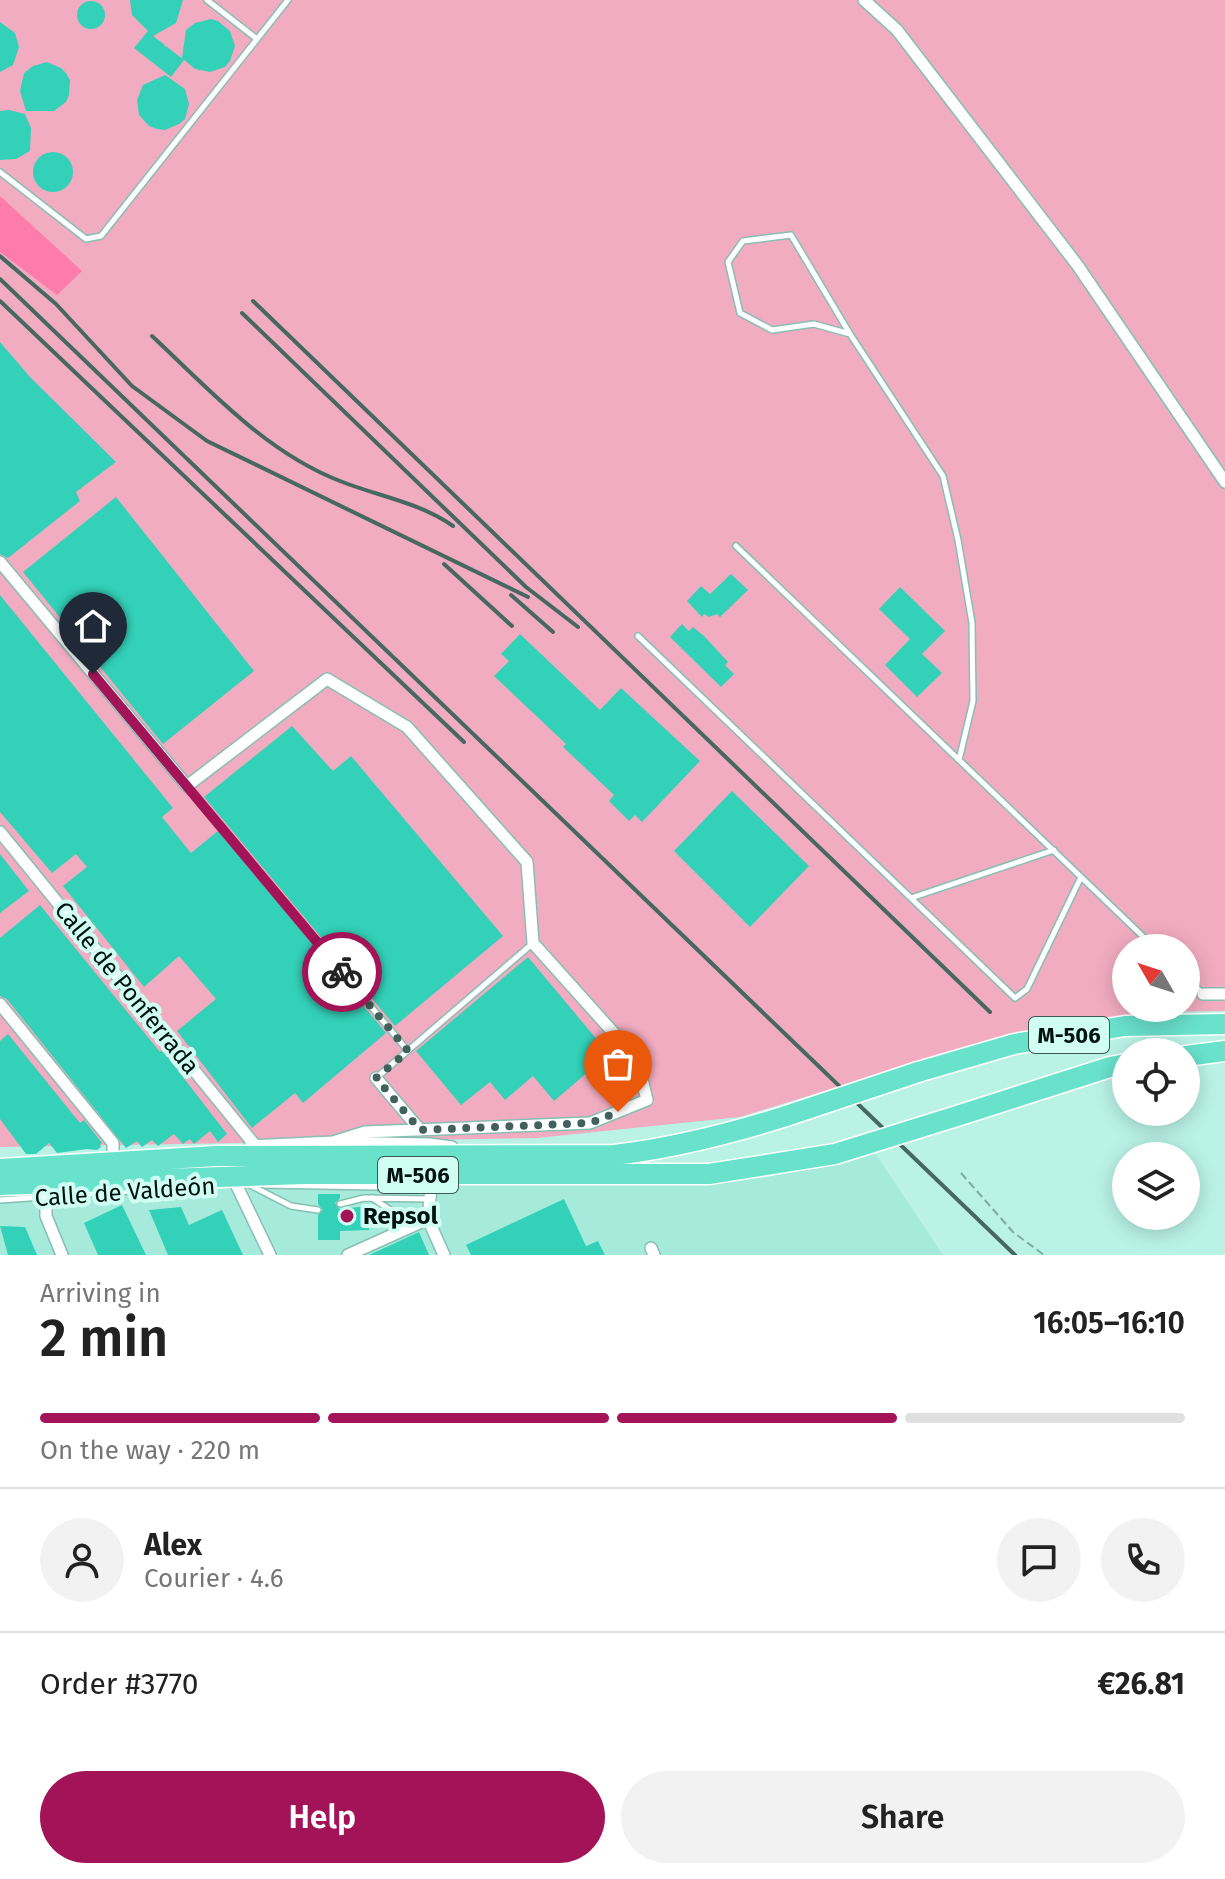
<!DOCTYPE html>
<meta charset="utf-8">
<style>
:root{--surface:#fff;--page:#f2f2f2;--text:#222;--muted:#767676;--line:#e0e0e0;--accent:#a31358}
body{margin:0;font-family:"Fira Sans",sans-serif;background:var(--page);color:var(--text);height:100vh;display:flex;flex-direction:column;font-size:30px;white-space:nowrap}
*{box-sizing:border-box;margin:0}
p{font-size:26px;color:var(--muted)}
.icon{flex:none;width:44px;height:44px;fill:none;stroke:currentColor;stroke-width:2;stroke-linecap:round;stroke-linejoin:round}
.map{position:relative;height:1255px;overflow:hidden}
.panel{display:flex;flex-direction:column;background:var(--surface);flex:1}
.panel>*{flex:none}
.needle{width:52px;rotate:309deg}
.tools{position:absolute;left:1112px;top:934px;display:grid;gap:16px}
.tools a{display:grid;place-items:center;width:88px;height:88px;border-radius:50%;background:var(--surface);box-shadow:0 4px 20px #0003;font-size:40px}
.pin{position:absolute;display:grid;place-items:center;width:68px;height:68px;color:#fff;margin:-82px -34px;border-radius:50% 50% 50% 0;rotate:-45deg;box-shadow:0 0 8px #0007}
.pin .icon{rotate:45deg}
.courier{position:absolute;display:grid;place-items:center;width:80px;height:80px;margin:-40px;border:6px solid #a31358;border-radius:50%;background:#fff;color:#222;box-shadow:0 2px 10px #0007}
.head em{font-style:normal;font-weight:600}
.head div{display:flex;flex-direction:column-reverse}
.head{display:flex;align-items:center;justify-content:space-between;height:136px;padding:0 40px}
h1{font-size:52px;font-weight:600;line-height:60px}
.bar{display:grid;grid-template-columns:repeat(4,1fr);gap:12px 8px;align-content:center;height:96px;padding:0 40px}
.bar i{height:10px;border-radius:6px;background:var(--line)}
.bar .active{background:var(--accent)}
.bar p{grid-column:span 4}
.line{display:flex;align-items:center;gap:20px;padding:0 40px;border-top:2px solid var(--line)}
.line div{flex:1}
.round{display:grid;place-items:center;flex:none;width:84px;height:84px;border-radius:42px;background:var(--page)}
.primary-button{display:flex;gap:16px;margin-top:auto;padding:16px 40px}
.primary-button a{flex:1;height:92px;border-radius:48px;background:var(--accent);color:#fff;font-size:32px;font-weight:600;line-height:92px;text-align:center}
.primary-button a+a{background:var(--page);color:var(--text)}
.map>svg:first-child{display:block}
</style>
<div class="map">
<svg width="1225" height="1255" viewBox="0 0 1225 1255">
<rect width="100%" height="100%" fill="#baf3e6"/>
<path fill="#a6eadb" d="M875 1153 943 1255H0V1190L560 1178H764Z"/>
<path fill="#f2acc1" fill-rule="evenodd" d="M0 0H1225V1011L1158 1012 1010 1034 740 1117 537 1138 0 1147ZM1126 948H1186V1008H1126Z"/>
<path fill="#fd7ca9" d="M0 196 82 271 57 295 0 252Z"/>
<path fill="#33d1b8" d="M130 0H183L176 23 153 36 165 45 164 47 166 46 184 60 171 77 134 48 148 31 132 15Z
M77 15a14 14 0 1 1 28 0a14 14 0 1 1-28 0Z
M211 19 218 21 230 31 235 46 230 61 225 67 210 72 195 69 182 58 186 30 195 23Z
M0 22 15 33 19 47 13 65 0 72Z
M47 62 61 68 66 73 70 80 69 95 66 102 54 111H26L20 91 24 73 33 66Z
M165 75 185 89 189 104 185 119 179 124 165 130 157 129 149 126 139 115 137 100 143 85Z
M9 110 25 114 31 128 30 151 16 159 0 160V111Z
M33 172a20 20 0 1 1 40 0a20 20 0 1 1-40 0Z
M0 342 30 377 116 462 76 492 80 501 8 558 0 554Z
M116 497 254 671 163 744 23 572Z
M731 574 748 590 720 617 717 614 709 617 704 614 702 617 687 601 701 586 710 594Z
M900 587 945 631 922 654 942 673 917 697 885 665 910 639 879 609Z
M0 595 173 808 162 817 191 853 218 831 386 1033 303 1103 295 1093 252 1128 177 1031 216 999 179 956 144 987 63 886 87 867 76 854 52 873 0 812Z
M682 624 689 631 693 627 704 636 728 662 725 665 734 674 721 687 670 637Z
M520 634 600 710 621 688 700 761 642 822 635 815 629 821 609 801 614 795 563 747 566 744 494 676 509 661 501 654Z
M292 726 333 771 351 756 503 936 395 1026 204 797Z
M732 791 809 866 750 927 674 851Z
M0 854 29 891 0 913Z
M40 905 160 1052 162 1050 227 1134 218 1142 210 1131 194 1144 190 1139 183 1144 174 1134 158 1146 152 1140 142 1147 137 1141 126 1148 7 999 0 996V938Z
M528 957 609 1054 554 1101 533 1076 505 1100 490 1082 461 1105 416 1051Z
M8 1034 80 1123 84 1120 102 1143 100 1145 101 1147 97 1150 87 1149 57 1153 49 1143 36 1154H26L0 1119V1041Z
M318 1194H340V1198L335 1203 339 1209 369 1206V1230L340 1231V1240H318V1215L323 1210 318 1204Z
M564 1199 586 1246 598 1241 605 1255H471L466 1245Z
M122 1205 146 1255H98L84 1223Z
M181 1207 189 1225 222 1210 243 1255H168L149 1210Z
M0 1226 25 1227 37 1255H8Z
M419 1232 429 1255H369Z"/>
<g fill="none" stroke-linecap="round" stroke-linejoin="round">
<g stroke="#87bfb3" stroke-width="8">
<path id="service" d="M207 0 257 39
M0 172 86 239 101 236 288 0
M850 334 814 324 772 330 740 313 728 262 743 241 791 235 850 334 943 476 958 540 972 623 973 701 959 760
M736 546 1155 948
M638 636 1015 998 1027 989 1081 877
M188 787 408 1051
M911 898 1054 850
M1186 977 1202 993
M376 1078 532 944
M250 1185 291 1206 318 1210
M264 1185 431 1188 449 1187 461 1181
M372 1198 414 1225
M0 1200 175 1188
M340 1204 364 1198 430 1199"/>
</g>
<g stroke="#87bfb3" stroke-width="14">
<path id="minor" d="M864 0 897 30 1078 266 1225 482
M0 562 187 786 327 679 407 727 527 862 533 943 637 1059 647 1100 590 1123 365 1132 333 1142
M0 832 254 1144
M1203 994H1225
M0 1004 113 1143V1161
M376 1078 420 1130
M250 1146 333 1142 429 1144 452 1147
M236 1184 270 1255
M431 1188 428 1219 444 1255
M46 1197V1216L62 1255
M651 1248 654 1255
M348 1255 428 1219"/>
</g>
<g stroke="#fff" stroke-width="23">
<path id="motorway" d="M1186 1056 1225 1051
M918 1072 1014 1044 1125 1026 1225 1024
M960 1115 1110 1067 1126 1064
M0 1169 216 1156 614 1155C674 1148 729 1134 786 1116
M0 1185 303 1174H709L835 1154"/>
</g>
<path stroke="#7faca2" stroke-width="2" stroke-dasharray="8 4" stroke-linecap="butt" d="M961 1173 1013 1232 1044 1255"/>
<use href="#service" stroke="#fff" stroke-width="5"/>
<use href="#minor" stroke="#fff" stroke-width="11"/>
<use href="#motorway" stroke="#69e2cc" stroke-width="20"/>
<path stroke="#476860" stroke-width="4" d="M0 256 56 304 132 386 207 441 528 597
M0 279 1015 1255
M0 301 464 742
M253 301 990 1012
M242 313 526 587 578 627
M152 336C209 389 265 452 340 481 377 496 419 502 453 526
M444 564 512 626
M511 595 553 632"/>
<g stroke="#fff" stroke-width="23" stroke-linecap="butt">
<path id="motorway-bridge" d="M786 1116 918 1072
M835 1154 960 1115"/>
</g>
<use href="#motorway-bridge" stroke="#69e2cc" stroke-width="20"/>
</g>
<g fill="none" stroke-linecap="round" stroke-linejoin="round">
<path stroke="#41615a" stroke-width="8" stroke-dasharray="0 14.4" d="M342 972 408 1051 376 1078 420 1130 590 1123 618 1112"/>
<path stroke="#a31358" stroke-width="10" d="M93 674 342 972"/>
</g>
<circle fill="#a31358" stroke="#d0fef3" stroke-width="3" cx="347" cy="1216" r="8"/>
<g text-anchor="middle" stroke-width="8" stroke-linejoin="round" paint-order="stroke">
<g fill="#d0fef3" stroke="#3e5953" stroke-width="2">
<rect x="1029" y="1017" width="80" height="36" rx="6"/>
<rect x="378" y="1157" width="80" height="36" rx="6"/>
</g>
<g font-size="22" font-weight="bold" fill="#00120e">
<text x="1069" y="1043">M-506</text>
<text x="418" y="1183">M-506</text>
</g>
<g font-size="24" fill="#00120e" stroke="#d0fef3">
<text transform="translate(127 988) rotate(51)" y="8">Calle de Ponferrada</text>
<text transform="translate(125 1192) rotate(-4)" y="8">Calle de Valdeón</text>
</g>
<g font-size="24" font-weight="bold" fill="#00120e" stroke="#d0fef3" text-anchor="start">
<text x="363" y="1224">Repsol</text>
</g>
</g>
</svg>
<div class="tools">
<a><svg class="needle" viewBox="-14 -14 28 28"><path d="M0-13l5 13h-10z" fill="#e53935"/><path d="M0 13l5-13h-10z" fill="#767676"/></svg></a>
<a><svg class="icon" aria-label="locate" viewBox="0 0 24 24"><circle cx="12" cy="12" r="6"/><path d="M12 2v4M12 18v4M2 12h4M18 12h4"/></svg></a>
<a><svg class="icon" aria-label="layers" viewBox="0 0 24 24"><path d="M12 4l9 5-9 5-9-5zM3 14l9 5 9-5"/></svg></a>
</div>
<div class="pin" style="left:618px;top:1112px;background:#ea580c"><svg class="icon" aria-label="bag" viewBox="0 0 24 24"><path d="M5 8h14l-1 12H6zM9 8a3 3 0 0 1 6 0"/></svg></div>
<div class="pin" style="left:93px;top:674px;background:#1f2937"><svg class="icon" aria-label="home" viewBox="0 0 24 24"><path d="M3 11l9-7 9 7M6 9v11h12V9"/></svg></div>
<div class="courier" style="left:342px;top:972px"><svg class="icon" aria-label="bike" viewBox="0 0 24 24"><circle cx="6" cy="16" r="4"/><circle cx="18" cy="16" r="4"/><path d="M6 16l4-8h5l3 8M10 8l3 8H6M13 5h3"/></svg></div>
</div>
<section class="panel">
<div class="head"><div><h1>2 min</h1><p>Arriving in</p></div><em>16:05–16:10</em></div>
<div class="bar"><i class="active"></i><i class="active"></i><i class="active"></i><i></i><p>On the way · 220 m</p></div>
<div class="line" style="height:144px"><a class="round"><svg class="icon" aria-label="person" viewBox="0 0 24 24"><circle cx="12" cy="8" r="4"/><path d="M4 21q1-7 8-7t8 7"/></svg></a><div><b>Alex</b><p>Courier · 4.6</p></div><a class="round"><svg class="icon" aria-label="chat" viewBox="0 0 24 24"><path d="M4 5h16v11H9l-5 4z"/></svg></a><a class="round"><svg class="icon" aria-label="phone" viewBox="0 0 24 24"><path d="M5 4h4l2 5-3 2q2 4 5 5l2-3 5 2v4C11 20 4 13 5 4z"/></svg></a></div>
<div class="line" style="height:104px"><div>Order #3770</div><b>€26.81</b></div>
<div class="primary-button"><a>Help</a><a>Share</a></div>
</section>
